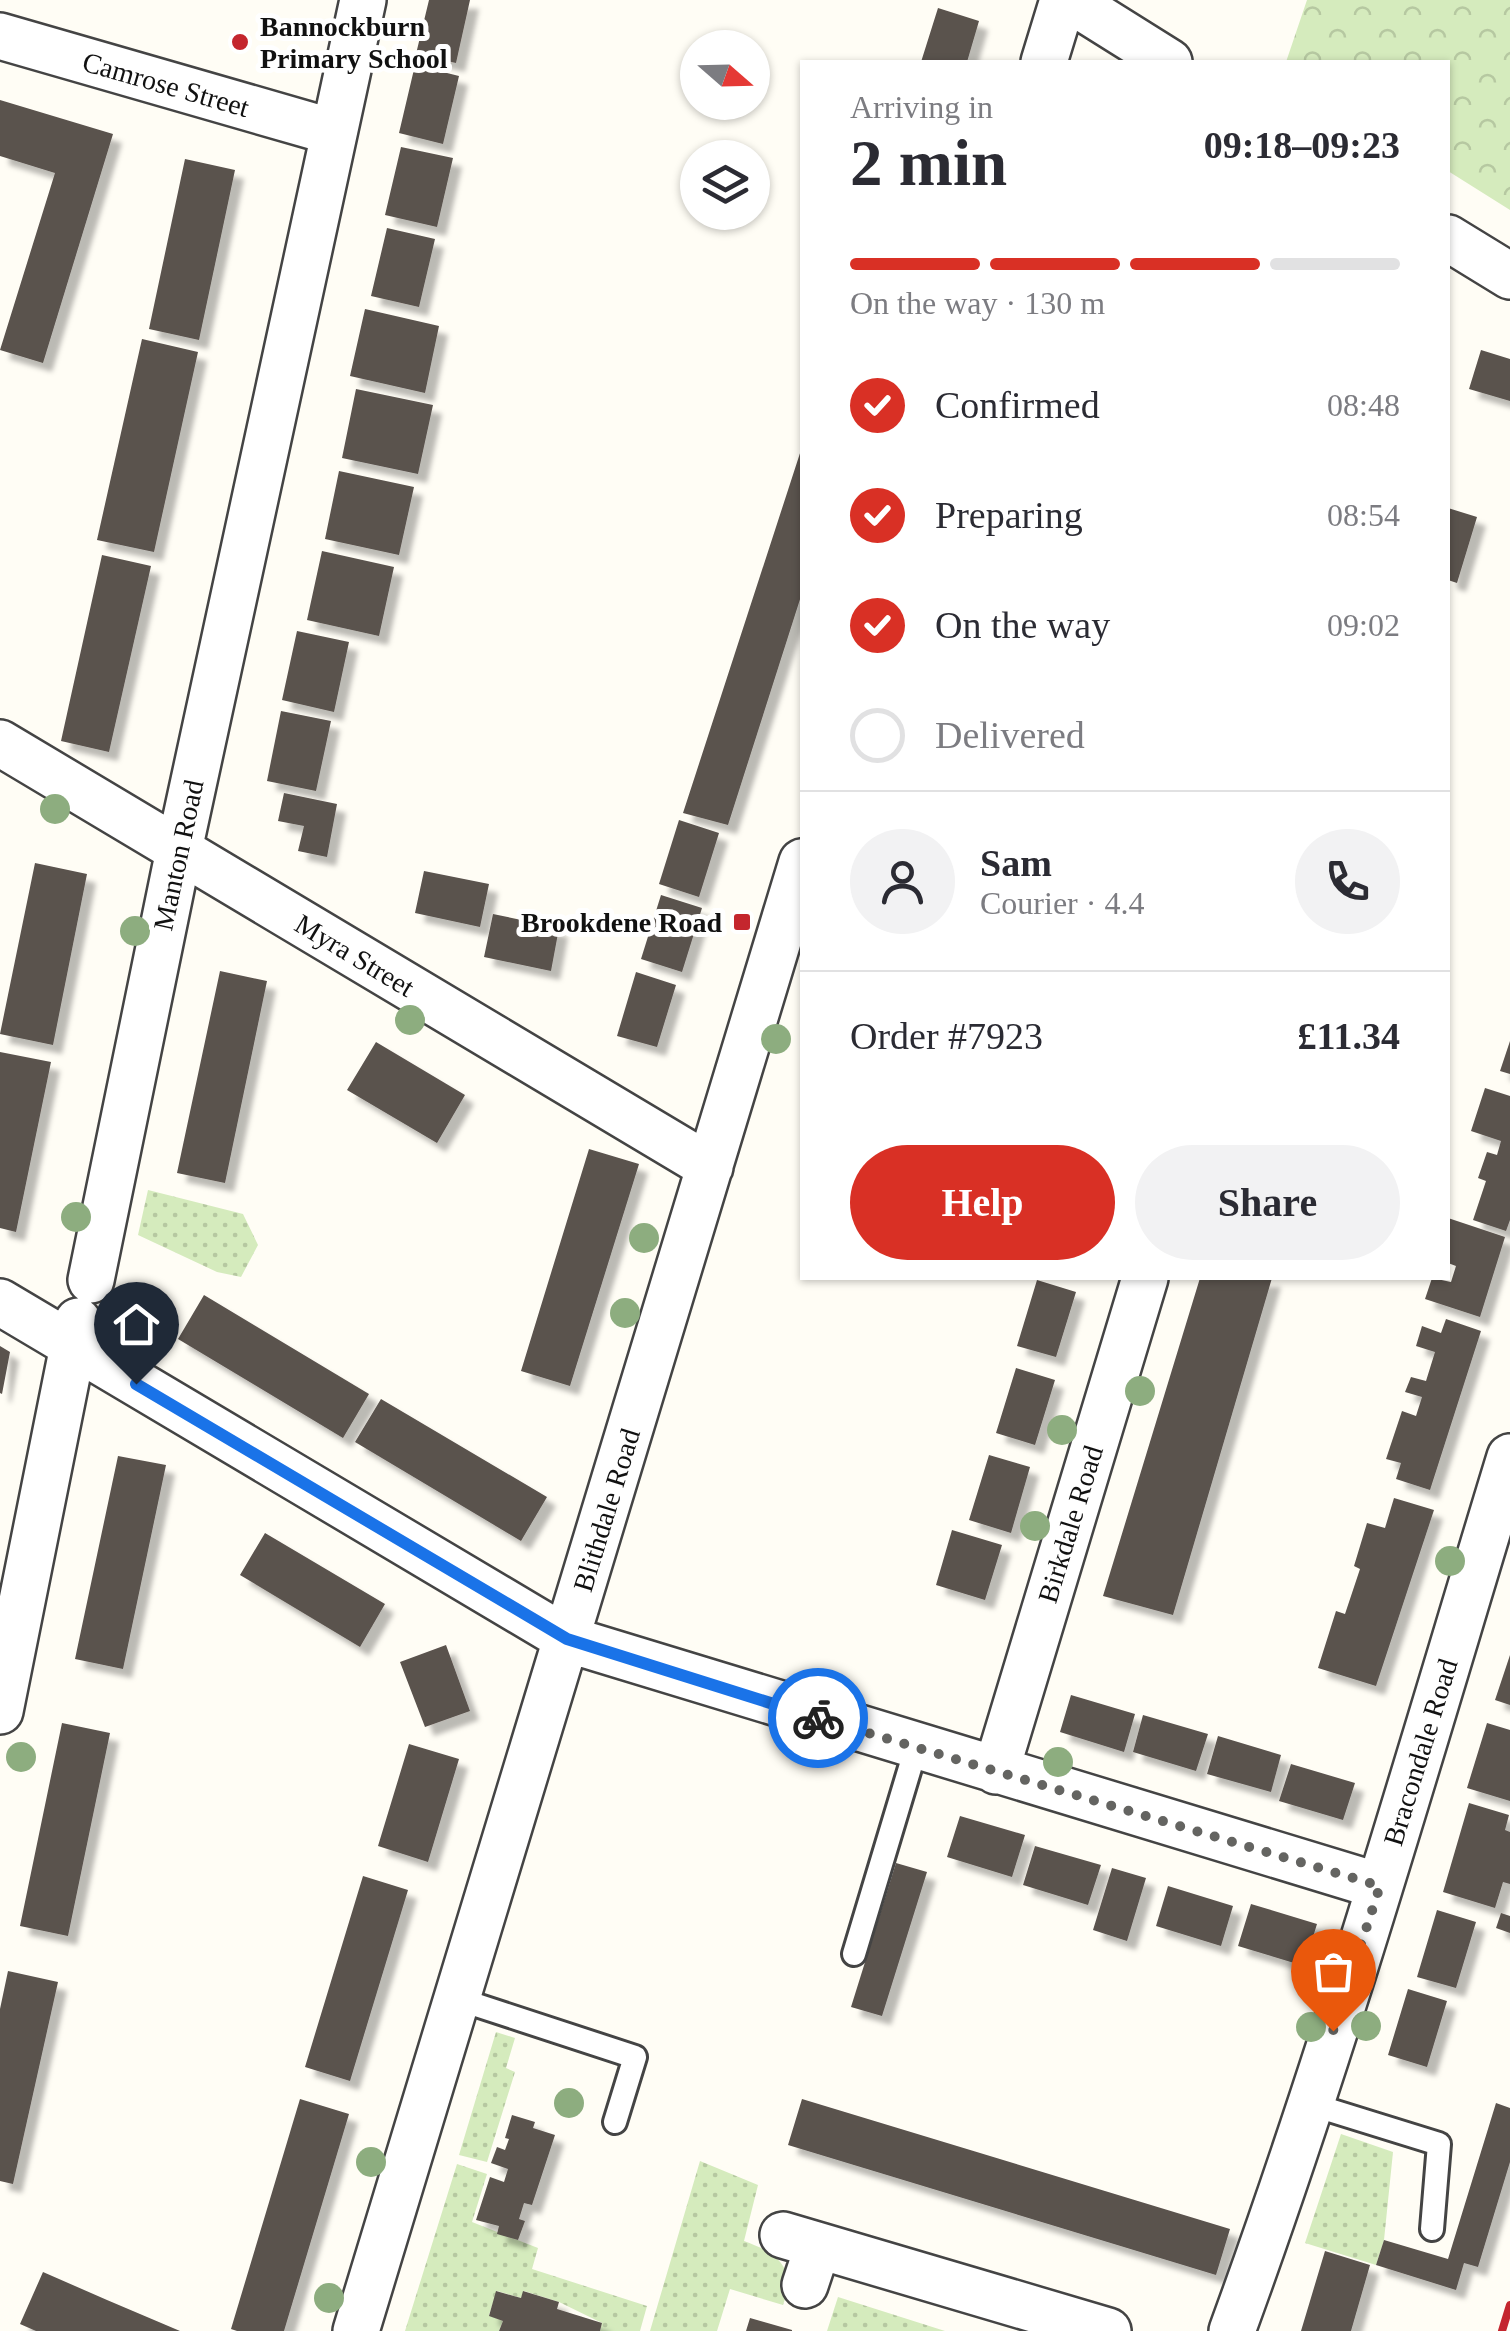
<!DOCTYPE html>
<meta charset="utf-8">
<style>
:root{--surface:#fff;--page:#f2f2f3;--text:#2b2b33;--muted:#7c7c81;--line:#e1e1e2;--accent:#d93025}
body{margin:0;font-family:"Times New Roman",serif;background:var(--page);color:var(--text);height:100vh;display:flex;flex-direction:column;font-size:38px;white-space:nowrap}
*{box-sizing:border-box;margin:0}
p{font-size:32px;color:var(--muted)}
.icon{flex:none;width:55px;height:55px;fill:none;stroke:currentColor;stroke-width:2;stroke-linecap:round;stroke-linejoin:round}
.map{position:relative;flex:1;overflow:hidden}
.side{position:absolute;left:800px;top:60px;width:650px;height:1220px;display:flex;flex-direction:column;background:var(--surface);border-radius:0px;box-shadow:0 2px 8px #0004}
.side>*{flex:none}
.needle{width:65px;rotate:110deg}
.controls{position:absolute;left:680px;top:30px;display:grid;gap:20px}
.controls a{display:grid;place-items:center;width:90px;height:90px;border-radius:50%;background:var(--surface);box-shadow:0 2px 8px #0004;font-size:50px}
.pin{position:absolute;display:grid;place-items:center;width:85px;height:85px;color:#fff;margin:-102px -42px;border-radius:50% 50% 50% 0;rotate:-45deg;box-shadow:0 0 10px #0007}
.pin .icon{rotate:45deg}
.courier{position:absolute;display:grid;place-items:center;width:100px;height:100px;margin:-50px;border:8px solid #1a73e8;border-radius:50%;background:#fff;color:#222;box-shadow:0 2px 12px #0007}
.overview em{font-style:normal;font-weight:800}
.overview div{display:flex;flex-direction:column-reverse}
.overview{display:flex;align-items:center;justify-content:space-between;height:170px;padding:0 50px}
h1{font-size:65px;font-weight:800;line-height:75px}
.bar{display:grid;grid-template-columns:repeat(4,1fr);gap:15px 10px;align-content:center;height:120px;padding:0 50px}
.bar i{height:12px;border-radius:8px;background:var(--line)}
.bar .active{background:var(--accent)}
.bar p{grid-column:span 4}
.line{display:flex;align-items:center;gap:25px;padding:0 50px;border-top:2px solid var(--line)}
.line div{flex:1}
.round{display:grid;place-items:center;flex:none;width:105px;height:105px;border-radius:52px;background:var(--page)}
ol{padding:0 50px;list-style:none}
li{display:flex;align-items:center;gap:30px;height:110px}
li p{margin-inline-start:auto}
li .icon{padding:10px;border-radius:50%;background:var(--accent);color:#fff;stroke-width:4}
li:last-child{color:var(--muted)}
li i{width:55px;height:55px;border:5px solid var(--line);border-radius:50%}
.action{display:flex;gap:20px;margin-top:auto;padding:20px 50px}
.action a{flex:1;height:115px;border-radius:60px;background:var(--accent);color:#fff;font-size:40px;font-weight:800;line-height:115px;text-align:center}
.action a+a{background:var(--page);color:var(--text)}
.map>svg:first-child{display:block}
</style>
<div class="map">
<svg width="1510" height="2331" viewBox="0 0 1510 2331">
<defs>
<pattern id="grass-dots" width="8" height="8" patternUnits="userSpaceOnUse" patternTransform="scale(2.5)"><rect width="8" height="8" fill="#d5ebbd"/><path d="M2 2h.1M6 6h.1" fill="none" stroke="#b6c8a1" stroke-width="1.8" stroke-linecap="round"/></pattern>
<pattern id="park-crowns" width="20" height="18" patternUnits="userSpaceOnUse" patternTransform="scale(2.5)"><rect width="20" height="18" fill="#d5ebbd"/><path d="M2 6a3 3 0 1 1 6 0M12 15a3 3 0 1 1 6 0" fill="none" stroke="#b6c8a1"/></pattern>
<filter id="shadow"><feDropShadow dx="9" dy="9" stdDeviation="2.5" flood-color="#0004"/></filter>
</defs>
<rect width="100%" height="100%" fill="#fffdf5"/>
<path fill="url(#grass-dots)" d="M148 1190 243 1214 258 1245 241 1277 217 1272 138 1235Z
M496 2032 515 2038 506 2068 515 2072 487 2162 459 2155Z
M1341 2134 1393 2152 1384 2240 1376 2265 1305 2243Z
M700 2161 758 2185 744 2241C777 2253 797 2267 783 2305L730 2289 717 2331H650Z
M457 2164 487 2174 472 2222 538 2248 532 2269 647 2306 640 2331H600L602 2323 559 2302 524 2291 521 2298 497 2291 489 2315 503 2321 499 2331H405Z
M838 2297 945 2331H827Z"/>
<path fill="url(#park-crowns)" d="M1307 0H1510V210L1448 171V62H1286Z"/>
<path fill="#5a524d" filter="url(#shadow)" d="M429 0H470L456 63 416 54Z
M938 8 979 21 967 62H921Z
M415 65 459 76 443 144 399 133Z
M0 100 113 134 43 363 0 350 55 173 0 156Z
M401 147 453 158 437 227 385 215Z
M185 159 235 170 199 340 149 329Z
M387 228 435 239 419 307 371 296Z
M365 309 439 326 425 393 350 376Z
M142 339 198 352 154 552 97 540Z
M1481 350 1510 359V401L1469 389Z
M356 389 433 405 418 474 342 458Z
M802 447V593L728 825 683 813Z
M339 471 414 487 399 555 325 539Z
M1448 508 1477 517 1457 583 1448 580Z
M322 551 394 567 379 636 307 620Z
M102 555 151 566 109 752 61 741Z
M297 631 349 642 334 712 282 700Z
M281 711 331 721 316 791 267 781Z
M284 793 337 804 327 857 298 851 304 826 278 821Z
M679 820 719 833 699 897 659 884Z
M35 863 87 874 53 1045 0 1034Z
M424 871 489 884 480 927 415 913Z
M661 895 702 908 682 972 641 959Z
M493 914 559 928 551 971 484 957Z
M220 971 267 981 225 1183 177 1173Z
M636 972 676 985 657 1047 617 1036Z
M1510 1041V1074L1500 1071Z
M376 1042 465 1095 437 1143 347 1090Z
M0 1052 51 1062 16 1232 0 1228Z
M1485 1088 1510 1096V1220L1506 1231 1473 1220 1486 1181 1478 1178 1487 1152 1497 1155 1501 1141 1471 1131Z
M589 1149 639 1164 570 1386 521 1371Z
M1448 1218 1505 1237 1480 1317 1425 1299 1432 1278 1451 1282 1456 1266 1448 1263Z
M1200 1278H1272L1173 1615 1103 1596Z
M1037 1280 1076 1292 1056 1357 1017 1346Z
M204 1295 369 1394 343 1438 178 1339Z
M1446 1319 1481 1331 1430 1490 1396 1479 1401 1463 1386 1459 1402 1411 1416 1416 1422 1397 1405 1392 1411 1377 1426 1381 1435 1352 1416 1346 1422 1326 1441 1333Z
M0 1346 10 1352 2 1394 0 1393Z
M1016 1368 1055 1380 1035 1445 996 1433Z
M381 1399 547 1497 521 1541 355 1442Z
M989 1455 1030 1467 1011 1533 969 1520Z
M118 1456 166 1465 123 1669 75 1659Z
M1394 1498 1434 1510 1376 1686 1318 1668 1336 1611 1345 1614 1360 1569 1354 1566 1367 1523 1385 1528Z
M952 1530 1002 1545 985 1600 936 1585Z
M265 1533 385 1604 360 1647 240 1575Z
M446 1645 470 1711 425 1727 400 1662Z
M1510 1655V1705L1495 1700Z
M1071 1695 1135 1714 1124 1752 1060 1732Z
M1143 1715 1208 1734 1196 1771 1133 1752Z
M62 1723 110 1733 68 1936 20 1926Z
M1487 1723 1510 1730V1801L1467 1788Z
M1218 1736 1281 1755 1271 1792 1207 1774Z
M409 1744 459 1759 428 1862 378 1846Z
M1291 1764 1355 1783 1343 1820 1279 1801Z
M1469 1803 1509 1815 1505 1830 1510 1832V1884L1503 1882 1495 1908 1443 1892Z
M960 1816 1025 1835 1012 1877 947 1857Z
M1035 1846 1101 1865 1088 1905 1023 1885Z
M896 1863 927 1872 882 2016 851 2007Z
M1112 1868 1146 1878 1127 1941 1093 1930Z
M363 1876 408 1890 350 2081 305 2067Z
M1168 1886 1233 1906 1221 1946 1156 1926Z
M1251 1904 1317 1924 1304 1966 1238 1946Z
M1437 1910 1476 1922 1456 1988 1417 1977Z
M1501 1913 1510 1916V1933L1496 1928Z
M8 1971 58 1982 13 2184 0 2181V2009Z
M1408 1989 1447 2001 1427 2067 1388 2055Z
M300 2099 349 2114 284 2331H237L231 2329Z
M802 2099 1230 2229 1216 2275 788 2145Z
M1496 2103 1510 2108V2162L1478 2267 1464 2263 1456 2290 1376 2265 1384 2240 1448 2259Z
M512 2115 535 2122 533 2128 555 2135 532 2205 524 2203 519 2219 525 2221 518 2240 497 2234 499 2226 476 2220 490 2177 504 2182 508 2169 491 2163 497 2147 505 2150 509 2139 505 2138Z
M1325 2251 1370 2265 1351 2331H1301Z
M43 2272 107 2300 180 2331H36L20 2324Z
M496 2291 521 2298 523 2291 559 2302 557 2309 602 2323 600 2331H499L503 2321 489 2316Z
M750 2318 792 2330V2331H746Z"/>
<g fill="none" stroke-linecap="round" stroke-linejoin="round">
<g stroke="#444" stroke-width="28">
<path id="service" d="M854 1954 916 1748
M458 1999 635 2057 615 2122
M1310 2104 1439 2144 1432 2229"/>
</g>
<g stroke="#444" stroke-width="50">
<path id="minor" d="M1070 0 1169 62
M0 36 333 132
M1044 62 1063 0
M1448 238 1510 276
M0 743 710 1167
M91 1280 179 850 363 0
M0 1302 567 1639 1379 1886
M0 1711 78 1321
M996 1771 1145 1278
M783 2235 1108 2331
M805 2285 818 2246
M356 2331 802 862
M1232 2331C1337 2044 1421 1749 1510 1457"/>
</g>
<use href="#service" stroke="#fff" stroke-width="22"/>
<use href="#minor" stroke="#fff" stroke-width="45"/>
<path stroke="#c4262e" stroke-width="8" d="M1502 2331 1510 2305"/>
</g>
<g fill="#8dad7f">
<circle cx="55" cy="809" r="15"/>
<circle cx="135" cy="931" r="15"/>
<circle cx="410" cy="1020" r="15"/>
<circle cx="776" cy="1039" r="15"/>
<circle cx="76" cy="1217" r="15"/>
<circle cx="644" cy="1238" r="15"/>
<circle cx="625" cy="1313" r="15"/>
<circle cx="1140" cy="1391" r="15"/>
<circle cx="1062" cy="1430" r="15"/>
<circle cx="1035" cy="1526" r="15"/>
<circle cx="1450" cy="1561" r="15"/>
<circle cx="21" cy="1757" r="15"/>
<circle cx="1058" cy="1762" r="15"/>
<circle cx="1366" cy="2026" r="15"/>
<circle cx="1311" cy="2027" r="15"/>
<circle cx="569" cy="2103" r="15"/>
<circle cx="371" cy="2162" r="15"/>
<circle cx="329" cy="2298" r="15"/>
</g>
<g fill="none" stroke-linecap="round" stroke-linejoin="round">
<path stroke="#646461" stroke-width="10" stroke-dasharray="0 18" d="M818 1718 1380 1886 1333 2031"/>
<path stroke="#1a73e8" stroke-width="12" d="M136 1384 567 1639 818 1718"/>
</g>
<g fill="#c4262e" stroke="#fff" stroke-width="4">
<circle cx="240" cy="42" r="10"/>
<rect x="732" y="912" width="20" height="20" rx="5"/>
</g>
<g text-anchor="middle" stroke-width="10" stroke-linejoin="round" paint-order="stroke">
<g font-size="28" font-weight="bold" fill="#111" stroke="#fff" text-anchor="start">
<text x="260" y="36">Bannockburn<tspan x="260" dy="32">Primary School</tspan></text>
<text x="722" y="932" text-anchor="end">Brookdene Road</text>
</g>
<g font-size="28" fill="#111" stroke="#fff">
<text transform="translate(166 84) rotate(16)" y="10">Camrose Street</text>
<text transform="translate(178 855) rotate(-78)" y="10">Manton Road</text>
<text transform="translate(355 955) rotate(31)" y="10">Myra Street</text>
<text transform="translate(606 1510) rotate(-73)" y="10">Blithdale Road</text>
<text transform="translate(1070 1524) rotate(-73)" y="10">Birkdale Road</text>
<text transform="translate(1420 1752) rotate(-73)" y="10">Bracondale Road</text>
</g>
</g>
</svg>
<div class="controls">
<a><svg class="needle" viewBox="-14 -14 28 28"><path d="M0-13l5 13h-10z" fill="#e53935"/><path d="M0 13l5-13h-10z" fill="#7c7c81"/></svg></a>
<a><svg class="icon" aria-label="layers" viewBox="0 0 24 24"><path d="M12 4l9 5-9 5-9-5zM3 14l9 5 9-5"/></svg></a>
</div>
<div class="pin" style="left:1333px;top:2031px;background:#ea580c"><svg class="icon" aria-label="bag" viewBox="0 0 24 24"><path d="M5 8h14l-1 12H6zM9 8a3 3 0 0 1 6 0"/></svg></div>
<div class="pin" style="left:136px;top:1384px;background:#1f2937"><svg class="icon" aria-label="home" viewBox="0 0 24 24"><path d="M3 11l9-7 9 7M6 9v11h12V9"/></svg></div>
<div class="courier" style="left:818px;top:1718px"><svg class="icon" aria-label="bike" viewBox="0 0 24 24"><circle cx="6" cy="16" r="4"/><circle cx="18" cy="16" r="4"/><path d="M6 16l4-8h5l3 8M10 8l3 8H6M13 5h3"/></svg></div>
<section class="side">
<div class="overview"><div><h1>2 min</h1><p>Arriving in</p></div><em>09:18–09:23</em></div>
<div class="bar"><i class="active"></i><i class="active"></i><i class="active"></i><i></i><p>On the way · 130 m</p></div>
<ol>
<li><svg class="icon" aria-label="check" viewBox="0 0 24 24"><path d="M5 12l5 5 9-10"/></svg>Confirmed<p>08:48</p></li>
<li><svg class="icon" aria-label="check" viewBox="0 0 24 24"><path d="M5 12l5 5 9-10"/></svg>Preparing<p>08:54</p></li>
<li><svg class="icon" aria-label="check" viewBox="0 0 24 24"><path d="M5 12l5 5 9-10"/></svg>On the way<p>09:02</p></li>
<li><i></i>Delivered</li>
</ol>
<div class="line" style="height:180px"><a class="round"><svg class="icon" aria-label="person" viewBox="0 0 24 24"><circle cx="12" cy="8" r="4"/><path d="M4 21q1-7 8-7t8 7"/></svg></a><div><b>Sam</b><p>Courier · 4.4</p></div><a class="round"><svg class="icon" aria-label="phone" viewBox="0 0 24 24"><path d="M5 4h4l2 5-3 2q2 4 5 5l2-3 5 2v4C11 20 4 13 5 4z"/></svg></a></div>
<div class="line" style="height:130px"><div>Order #7923</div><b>£11.34</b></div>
<div class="action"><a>Help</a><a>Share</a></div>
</section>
</div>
